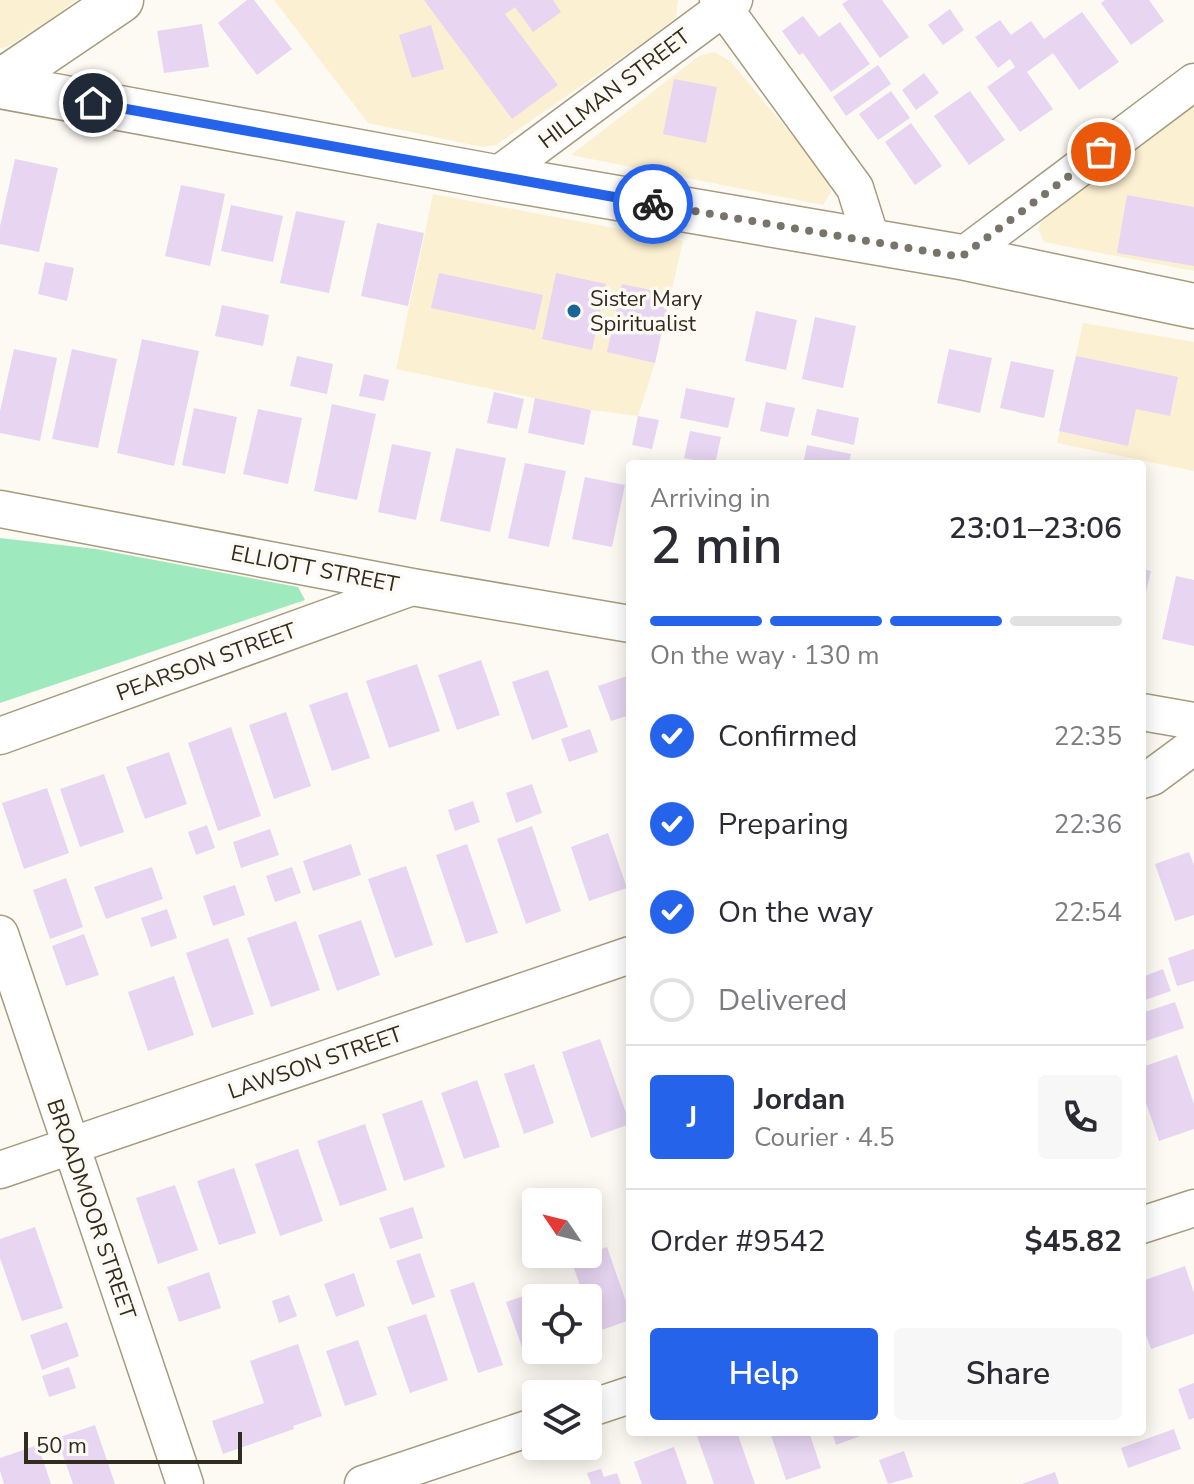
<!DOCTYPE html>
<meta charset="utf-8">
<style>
:root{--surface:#fff;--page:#f7f7f7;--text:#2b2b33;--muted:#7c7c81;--line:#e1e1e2;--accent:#2563eb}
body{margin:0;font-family:"Nunito Sans",sans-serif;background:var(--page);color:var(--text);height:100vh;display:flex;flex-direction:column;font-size:30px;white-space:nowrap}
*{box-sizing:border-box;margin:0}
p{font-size:26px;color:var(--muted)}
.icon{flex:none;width:44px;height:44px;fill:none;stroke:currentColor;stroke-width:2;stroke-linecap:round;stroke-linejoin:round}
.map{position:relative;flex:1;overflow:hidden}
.side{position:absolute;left:626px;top:460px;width:520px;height:976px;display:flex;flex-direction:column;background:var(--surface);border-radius:8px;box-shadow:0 4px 20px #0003}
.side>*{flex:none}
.needle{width:52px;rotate:305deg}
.buttons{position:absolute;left:522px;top:1188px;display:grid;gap:16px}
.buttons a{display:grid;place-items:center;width:80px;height:80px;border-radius:8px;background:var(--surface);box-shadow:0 4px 20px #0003;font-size:40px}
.scale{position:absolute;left:24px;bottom:20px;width:218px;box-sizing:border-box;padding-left:8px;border:4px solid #312c20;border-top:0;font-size:22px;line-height:28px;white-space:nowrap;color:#312c20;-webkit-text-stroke:6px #fdfaf4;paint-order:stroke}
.pin{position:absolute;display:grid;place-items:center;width:68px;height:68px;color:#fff;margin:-34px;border:4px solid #fff;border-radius:50%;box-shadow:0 2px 8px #0007}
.courier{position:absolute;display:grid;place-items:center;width:80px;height:80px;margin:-40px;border:6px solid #2563eb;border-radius:50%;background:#fff;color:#222;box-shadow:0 2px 10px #0007}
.headline em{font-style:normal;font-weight:600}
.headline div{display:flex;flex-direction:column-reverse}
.headline{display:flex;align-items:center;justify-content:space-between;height:136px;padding:0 24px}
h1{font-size:52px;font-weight:600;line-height:60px}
.bar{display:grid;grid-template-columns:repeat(4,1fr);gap:12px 8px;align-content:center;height:96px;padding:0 24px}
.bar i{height:10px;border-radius:6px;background:var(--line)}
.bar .active{background:var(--accent)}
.bar p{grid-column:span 4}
.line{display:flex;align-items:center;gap:20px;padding:0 24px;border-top:2px solid var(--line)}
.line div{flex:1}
.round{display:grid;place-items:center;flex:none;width:84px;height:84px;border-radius:8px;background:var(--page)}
ol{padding:0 24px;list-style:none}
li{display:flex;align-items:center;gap:24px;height:88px}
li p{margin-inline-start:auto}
li .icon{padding:8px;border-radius:50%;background:var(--accent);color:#fff;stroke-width:4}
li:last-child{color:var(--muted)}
li i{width:44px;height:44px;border:4px solid var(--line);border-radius:50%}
.button{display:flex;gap:16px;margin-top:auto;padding:16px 24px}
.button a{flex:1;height:92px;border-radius:8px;background:var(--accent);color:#fff;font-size:32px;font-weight:600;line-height:92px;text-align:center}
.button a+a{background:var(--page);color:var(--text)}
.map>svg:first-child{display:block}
</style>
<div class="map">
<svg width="1194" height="1484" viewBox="0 0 1194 1484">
<rect width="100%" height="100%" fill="#fdfaf4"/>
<path fill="#fcf0d2" d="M0 0H76L52 18 7 47 0 48Z
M274 0H678L676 17 654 35 496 145 482 147 368 123Z
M714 52 730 61 829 179 831 192 823 205 571 155 699 56Z
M1194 103V271L1044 242 1038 229 1045 214Z
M433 194 683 241 655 363 638 416 591 410 396 369Z
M1083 323 1194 342V471L1057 443Z"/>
<path fill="#9ee9be" d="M0 538 96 549 298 587 305 600 0 703Z"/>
<path fill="#e7d5f2" d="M247 0H254L292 49 257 75 218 23Z
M424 0H553L561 12 533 32 515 7 505 14 558 85 512 119Z
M848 0H882L909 37 880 58 842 4Z
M1105 0H1149L1164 21 1131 45 1101 3Z
M950 9 964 30 943 45 928 25Z
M1082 12 1119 62 1079 90 1053 53 1027 72 1053 109 1020 132 987 87 1015 67 1010 59 998 68 975 37 1000 20 1011 35 1031 21 1044 39Z
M803 16 819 37 840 22 870 64 831 92 803 53 799 55 782 31Z
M202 24 209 67 164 73 157 31Z
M431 25 444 69 412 78 399 35Z
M878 65 891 84 846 116 833 97Z
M924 73 939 93 916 110 902 90Z
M674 79 717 87 706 143 663 134Z
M891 91 910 118 878 140 859 114Z
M970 91 1005 140 969 165 934 116Z
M911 123 942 166 915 185 885 142Z
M15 159 58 168 39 252 0 244V226Z
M181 185 225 194 210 266 165 256Z
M1127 195 1194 207V266L1117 253Z
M231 205 283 216 273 262 221 251Z
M296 211 345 221 329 293 280 283Z
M377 223 424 233 408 306 361 296Z
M45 262 74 268 67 301 38 294Z
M439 273 543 295 535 330 431 308Z
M556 273 606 284 592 350 542 339Z
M622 284 670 294 655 363 607 352Z
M222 305 269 315 263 346 215 336Z
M756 311 797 320 786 370 745 361Z
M815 317 856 326 843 388 802 379Z
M142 339 199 351 174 466 117 453Z
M14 349 57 358 40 441 0 433V411Z
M72 349 117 359 98 448 52 439Z
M949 349 992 358 980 413 937 403Z
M297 356 333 364 327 394 290 386Z
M1076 356 1178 377 1170 416 1136 409 1128 446 1059 431Z
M1011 361 1054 370 1044 418 1000 408Z
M364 374 389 380 384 401 359 396Z
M686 388 735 398 728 428 680 418Z
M494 392 524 399 517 429 487 423Z
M535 398 591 410 584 445 528 433Z
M766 402 795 408 788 437 760 431Z
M332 404 376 414 357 500 314 491Z
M194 408 237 417 225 474 182 465Z
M258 409 302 418 288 484 243 474Z
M817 409 859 418 854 445 811 435Z
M638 416 659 420 652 449 632 445Z
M690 431 721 437 715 464 684 458Z
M392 444 431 452 416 520 378 512Z
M807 445 851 454 849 464H803Z
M456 448 506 458 490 532 440 521Z
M525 463 566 471 549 547 508 538Z
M585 477 625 485 612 547 572 539Z
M1142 569 1151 571 1143 604H1142Z
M1176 576 1194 580V646L1162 639Z
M481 660 500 715 457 730 438 675Z
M417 664 440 731 389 748 366 681Z
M548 670 568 727 532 740 512 682Z
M630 675V715L611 721 598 686Z
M347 692 370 758 332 771 309 705Z
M286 712 311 786 274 799 249 725Z
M231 727 261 816 218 831 188 743Z
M590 729 598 752 569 762 561 739Z
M169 752 187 804 145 819 126 767Z
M104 774 124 832 80 847 60 789Z
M532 784 542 813 516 823 506 793Z
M47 788 69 853 24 869 2 803Z
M473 801 480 822 455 831 448 810Z
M207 825 215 848 196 855 188 832Z
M532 826 561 911 526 924 497 839Z
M270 829 279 855 241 868 233 842Z
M608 833 627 888 589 901 571 847Z
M351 844 361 875 313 891 303 861Z
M467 844 498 933 466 943 436 855Z
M1189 852 1194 865V915L1175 921 1155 864Z
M406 866 433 945 395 958 368 879Z
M152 867 163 899 106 919 94 887Z
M292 867 301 893 275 902 266 876Z
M66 878 83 927 50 939 33 890Z
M235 885 245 915 213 926 203 896Z
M167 909 177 938 151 947 141 918Z
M361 920 380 975 337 991 318 935Z
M296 921 320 990 271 1007 247 938Z
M84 934 99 975 66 986 52 946Z
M228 938 254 1014 212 1028 186 953Z
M1194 949V981L1177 986 1168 958Z
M1163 969 1171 991 1142 1001V977Z
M174 976 194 1035 148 1051 128 992Z
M1175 1002 1184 1028 1143 1042 1142 1013Z
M600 1039 630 1124 591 1138 562 1052Z
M1177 1055 1194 1104V1129L1159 1141 1142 1091V1067Z
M534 1064 554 1123 524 1134 504 1074Z
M477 1080 500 1147 464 1159 441 1093Z
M422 1100 445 1167 404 1181 382 1114Z
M365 1124 387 1190 340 1206 317 1141Z
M298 1149 323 1221 280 1236 255 1164Z
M234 1168 256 1233 219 1245 197 1181Z
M175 1185 198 1250 158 1264 136 1198Z
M413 1207 423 1238 390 1249 379 1218Z
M35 1227 63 1308 22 1321 0 1258V1239Z
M607 1247 630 1313V1320L596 1332 588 1309V1298H584L571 1259Z
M420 1253 435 1297 412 1305 396 1261Z
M1185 1266 1194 1293V1334L1151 1349 1142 1324V1281Z
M209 1272 221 1308 179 1322 167 1287Z
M354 1273 365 1306 336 1317 324 1284Z
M474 1282 503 1365 478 1373 450 1290Z
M543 1290 546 1298H536V1350H556L527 1361 506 1302Z
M289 1295 297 1316 279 1323 272 1301Z
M426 1314 448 1380 410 1393 387 1327Z
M67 1322 79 1356 42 1370 30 1335Z
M358 1340 377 1395 345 1406 326 1351Z
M298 1344 322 1416 293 1426 294 1429 223 1454 212 1421 264 1403 250 1361Z
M69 1367 76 1388 49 1397 42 1376Z
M1194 1383V1418L1189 1420 1178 1389Z
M95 1425 115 1484H73L57 1438Z
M1174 1429 1181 1449 1128 1468 1121 1448Z
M709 1432H737L755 1484H714L697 1436Z
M770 1432H809L821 1468 786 1480Z
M832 1432H871L836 1445Z
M38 1445 51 1484H4L0 1471V1458Z
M674 1447 687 1484H642L634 1462Z
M904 1451 913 1477 888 1484 879 1460Z
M601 1469 604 1477 617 1473 621 1484H591L587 1473Z
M1055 1472 1059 1484H1022Z"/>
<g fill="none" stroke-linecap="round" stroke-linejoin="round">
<g stroke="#a69b7e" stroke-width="39">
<path id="minor" d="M718 0 855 188 872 242
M495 177 734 0
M961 257 1194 82
M0 509 412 587 630 624
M1142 712 1194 721
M0 736 412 587
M1142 780 1152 777 1194 746
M0 934 185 1484
M0 1170 630 955
M1142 1225 1194 1208
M588 1409 630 1395
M363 1484 536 1426"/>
</g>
<g stroke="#a69b7e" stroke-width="47">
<path id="major" d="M0 82 121 0
M0 86 495 177 961 257 1194 306"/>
</g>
<use href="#minor" stroke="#fff" stroke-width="36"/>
<use href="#major" stroke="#fff" stroke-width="44"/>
</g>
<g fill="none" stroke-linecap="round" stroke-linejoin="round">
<path stroke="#78746a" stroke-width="8" stroke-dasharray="0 14.4" d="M653 204 961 257 1101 152"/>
<path stroke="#2563eb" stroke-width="10" d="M93 103 653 204"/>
</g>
<circle fill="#196598" stroke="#fdfaf4" stroke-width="3" cx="574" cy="311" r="8"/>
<g text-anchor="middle" stroke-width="7" stroke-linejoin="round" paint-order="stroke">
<g font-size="22" fill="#312c20" stroke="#fdfaf4">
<text transform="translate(614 88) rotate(-37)" y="8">HILLMAN STREET</text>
<text transform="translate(315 568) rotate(11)" y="8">ELLIOTT STREET</text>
<text transform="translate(206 661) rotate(-20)" y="8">PEARSON STREET</text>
<text transform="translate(315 1062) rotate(-19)" y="8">LAWSON STREET</text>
<text transform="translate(92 1209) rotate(71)" y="8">BROADMOOR STREET</text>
</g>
<g font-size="22" fill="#312c20" stroke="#fdfaf4" text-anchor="start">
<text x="590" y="306">Sister Mary<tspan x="590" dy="25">Spiritualist</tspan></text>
</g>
</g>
</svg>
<div class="buttons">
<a><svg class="needle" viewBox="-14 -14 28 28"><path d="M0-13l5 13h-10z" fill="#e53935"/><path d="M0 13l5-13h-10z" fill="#7c7c81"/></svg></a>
<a><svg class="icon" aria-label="locate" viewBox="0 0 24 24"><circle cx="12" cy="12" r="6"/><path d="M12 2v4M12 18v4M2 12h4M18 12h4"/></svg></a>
<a><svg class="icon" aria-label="layers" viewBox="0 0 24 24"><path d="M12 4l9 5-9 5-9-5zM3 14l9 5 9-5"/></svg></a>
</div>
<div class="scale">50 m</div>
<div class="pin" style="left:1101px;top:152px;background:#ea580c"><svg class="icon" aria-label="bag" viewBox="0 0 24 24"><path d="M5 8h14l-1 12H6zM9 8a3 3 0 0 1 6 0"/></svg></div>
<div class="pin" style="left:93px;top:103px;background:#1f2937"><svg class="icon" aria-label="home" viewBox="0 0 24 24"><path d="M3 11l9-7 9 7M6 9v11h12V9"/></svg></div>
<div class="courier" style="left:653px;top:204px"><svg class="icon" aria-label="bike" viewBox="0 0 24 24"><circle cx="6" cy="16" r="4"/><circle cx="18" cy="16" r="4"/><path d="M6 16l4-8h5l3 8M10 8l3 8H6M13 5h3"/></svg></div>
<section class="side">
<div class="headline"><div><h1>2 min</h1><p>Arriving in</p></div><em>23:01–23:06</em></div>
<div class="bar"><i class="active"></i><i class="active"></i><i class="active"></i><i></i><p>On the way · 130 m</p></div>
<ol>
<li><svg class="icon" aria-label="check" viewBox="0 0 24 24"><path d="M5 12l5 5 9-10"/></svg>Confirmed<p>22:35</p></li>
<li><svg class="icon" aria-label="check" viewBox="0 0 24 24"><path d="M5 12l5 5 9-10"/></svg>Preparing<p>22:36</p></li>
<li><svg class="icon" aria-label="check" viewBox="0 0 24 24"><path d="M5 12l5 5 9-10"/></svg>On the way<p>22:54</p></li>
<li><i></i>Delivered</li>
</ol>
<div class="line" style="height:144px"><b class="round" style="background:var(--accent);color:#fff">J</b><div><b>Jordan</b><p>Courier · 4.5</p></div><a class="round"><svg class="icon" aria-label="phone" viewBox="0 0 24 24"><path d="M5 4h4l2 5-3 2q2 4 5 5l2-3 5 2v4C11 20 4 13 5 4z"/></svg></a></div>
<div class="line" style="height:104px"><div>Order #9542</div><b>$45.82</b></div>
<div class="button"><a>Help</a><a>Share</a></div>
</section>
</div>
